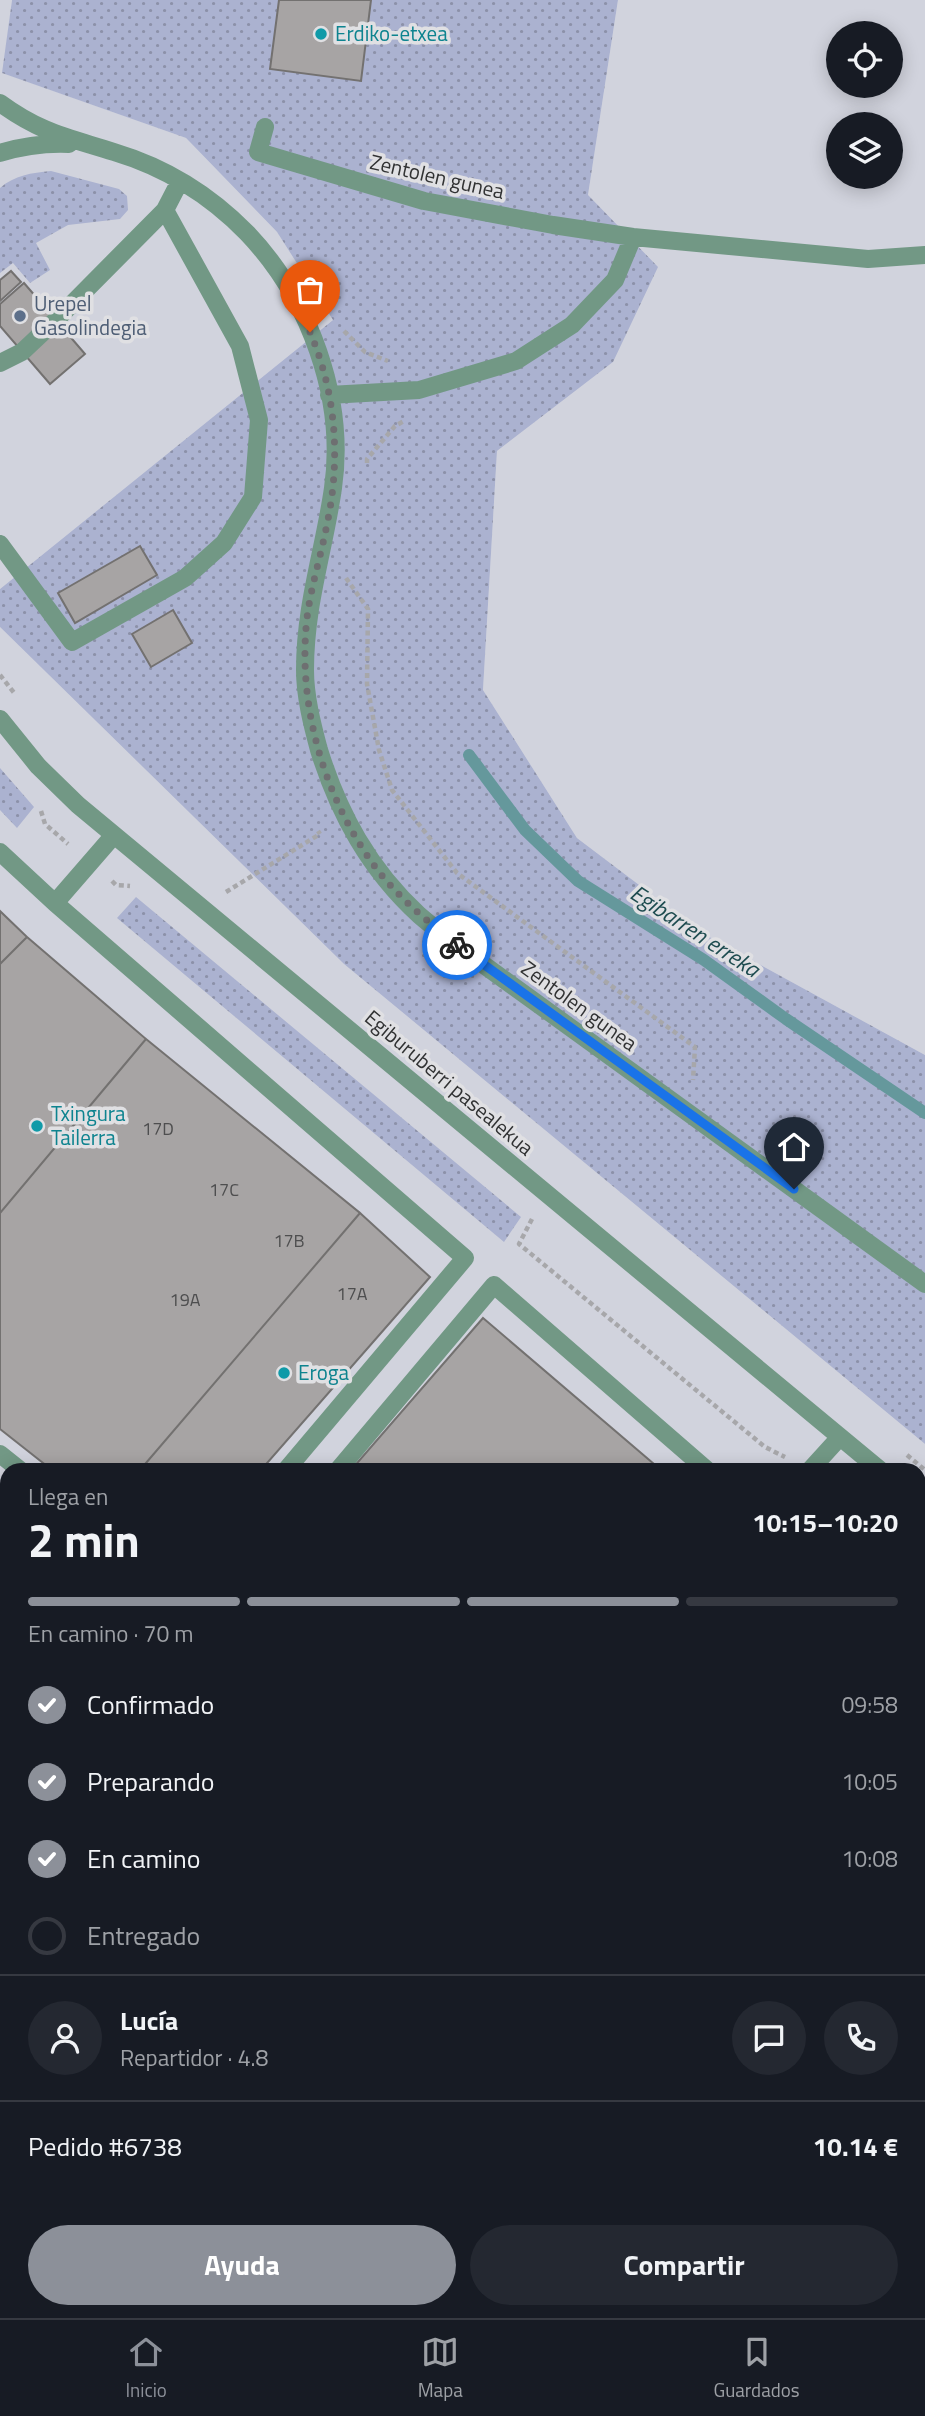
<!DOCTYPE html>
<html lang="es">
<meta charset="utf-8">
<style>
:root{--surface:#171b24;--page:#242831;--text:#f1f3f6;--muted:#9ea1a6;--line:#363941;--accent:#8c9099}
body{margin:0;font-family:"Titillium Web",sans-serif;background:var(--page);color:var(--text);height:100vh;display:flex;flex-direction:column;font-size:26px;white-space:nowrap}
*{box-sizing:border-box;margin:0}
p{font-size:23px;color:var(--muted)}
.icon{flex:none;width:38px;height:38px;fill:none;stroke:currentColor;stroke-width:2;stroke-linecap:round;stroke-linejoin:round}
.map{position:relative;flex:1;overflow:hidden}
.sheet{position:absolute;left:0px;top:1463px;width:926px;height:856px;display:flex;flex-direction:column;background:var(--surface);border-radius:21px 21px 0 0;box-shadow:0 4px 18px #0003}
.sheet>*{flex:none}
.controls{position:absolute;left:826px;top:21px;display:grid;gap:14px}
.controls a{display:grid;place-items:center;width:77px;height:77px;border-radius:50%;background:var(--surface);box-shadow:0 4px 18px #0003;font-size:35px}
.pin{position:absolute;display:grid;place-items:center;width:60px;height:60px;color:#fff;margin:-72px -30px;border-radius:50% 50% 50% 0;rotate:-45deg;box-shadow:0 0 7px #0007}
.pin .icon{rotate:45deg}
.courier{position:absolute;display:grid;place-items:center;width:70px;height:70px;margin:-35px;border:5px solid #1a73e8;border-radius:50%;background:#fff;color:#222;box-shadow:0 2px 9px #0007}
.overview em{font-style:normal;font-weight:700}
.overview div{display:flex;flex-direction:column-reverse}
.overview{display:flex;align-items:center;justify-content:space-between;height:119px;padding:0 28px}
h1{font-size:46px;font-weight:700;line-height:52px}
.bar{display:grid;grid-template-columns:repeat(4,1fr);gap:10px 7px;align-content:center;height:84px;padding:0 28px}
.bar i{height:9px;border-radius:5px;background:var(--line)}
.bar .on{background:var(--accent)}
.bar p{grid-column:span 4}
.line{display:flex;align-items:center;gap:18px;padding:0 28px;border-top:2px solid var(--line)}
.line div{flex:1}
.round{display:grid;place-items:center;flex:none;width:74px;height:74px;border-radius:37px;background:var(--page)}
ol{padding:0 28px;list-style:none}
li{display:flex;align-items:center;gap:21px;height:77px}
li p{margin-inline-start:auto}
li .icon{padding:7px;border-radius:50%;background:var(--accent);color:#fff;stroke-width:4}
li:last-child{color:var(--muted)}
li i{width:38px;height:38px;border:4px solid var(--line);border-radius:50%}
.action{display:flex;gap:14px;margin-top:auto;padding:14px 28px}
.action a{flex:1;height:80px;border-radius:42px;background:var(--accent);color:#fff;font-size:28px;font-weight:700;line-height:80px;text-align:center}
.action a+a{background:var(--page);color:var(--text)}
.dock{display:flex;justify-content:space-around;align-items:center;height:98px;border-top:2px solid var(--line);background:var(--surface);font-size:19px;color:var(--muted)}
.dock a{display:grid;justify-items:center;gap:4px}
.dock .on{color:var(--accent)}
.map>svg:first-child{display:block}
</style>
<div class="map">
<svg width="925" height="2318" viewBox="0 0 925 2318">
<defs>
<pattern id="grass-dots" width="8" height="8" patternUnits="userSpaceOnUse" patternTransform="scale(1.75)"><rect width="8" height="8" fill="#abb2d0"/><path d="M2 2h.1M6 6h.1" fill="none" stroke="#8c91a9" stroke-width="1.8" stroke-linecap="round"/></pattern>
</defs>
<rect width="100%" height="100%" fill="#e0e0e3"/>
<path fill="#d1d3dd" fill-rule="evenodd" d="M0 0H12L3 73 186 138 277 232 333 320 0 589Z
M618 0H925V1055L704 934 577 838 483 690 497 451 613 362 588 195ZM838 33H891V86H838ZM838 124H891V177H838Z
M0 627 344 964 925 1444V2318H87L91 2312H919V1470H7V1495L0 1492Z"/>
<path fill="url(#grass-dots)" d="M12 0H618L588 195 658 267 613 362 497 451 483 690 577 838 704 934 925 1055V1444L344 964 0 627V589L333 320 277 232 186 138 2 73Z
M51 171 119 189 127 196 128 210 120 219 68 225 36 243 50 270 30 283 13 263 0 273V188C15 175 31 173 51 171Z
M0 768 34 807 17 828 0 810Z
M136 897 521 1217 504 1242 117 918Z"/>
<g fill="none" stroke-linecap="round" stroke-linejoin="round">
<path stroke="#65989c" stroke-width="12" d="M469 755 525 830 578 881 704 960 786 1019 925 1113"/>
</g>
<path fill="#a7a4a4" stroke="#737170" stroke-width="2" d="M279 0H371L361 81 270 69Z
M11 271 21 282 0 301V280Z
M24 283 85 354 50 384 0 326V304Z
M140 546 157 575 75 623 58 593Z
M173 610 192 643 151 667 132 634Z
M0 911 27 937 0 964Z
M27 937 146 1039 0 1213V964Z
M146 1039 360 1213 140 1470H52L0 1429V1213Z
M360 1213 430 1277 261 1470H140Z
M483 1318 661 1470H351Z
M919 1691 925 1696V1781L919 1788Z
M925 1781V1913L919 1920V1788Z
M7 1799V1867L0 1871V1803Z
M925 1913V2038L919 2045V1920Z
M925 2038V2105L919 2099V2045Z
M7 2047V2138L0 2141V2051Z
M237 2312H461L456 2318H231Z
M516 2312H555L550 2318H511Z
M608 2312H884L878 2318H603Z"/>
<g fill="none" stroke-linecap="round" stroke-linejoin="round">
<path stroke="#a7a7aa" stroke-width="4.5" stroke-dasharray="5 3.5" stroke-linecap="butt" d="M344 331 365 352 388 361
M367 463V459L395 426 404 421
M346 578 368 609 367 684 379 750 392 790 457 873 695 1047 693 1080
M0 675 15 694
M41 811 45 824 68 844
M112 881 116 885 130 886
M226 892 320 834 318 831
M532 1219 519 1244 765 1447 785 1457
M907 1455 925 1470
M919 1574 925 1579"/>
<path stroke="#729885" stroke-width="18" d="M0 103C41 133 67 137 114 152 164 167 210 195 247 233 309 298 346 398 333 488 324 551 305 604 305 670 305 696 312 724 319 750 339 814 369 869 419 915 434 928 450 940 466 952L925 1284
M265 127 258 152 424 201 553 225 633 237 868 259 925 255
M0 153C23 146 45 143 69 144
M0 363 22 352 56 320 165 210 180 181
M329 395 419 390 516 361 572 325 615 280 633 237
M0 544 72 642 185 578 224 543 253 497 259 420 240 346 165 210
M0 719 38 766 78 805 880 1470
M0 852 55 903 465 1258 286 1470
M55 903 114 835
M0 1454 20 1470
M338 1470 494 1285 707 1470
M810 1470 840 1437
M919 1502 925 1507
M919 1646 925 1651
M919 2183 925 2188
M117 2318 118 2312
M491 2318 496 2312
M577 2318 582 2312"/>
</g>
<g fill="none" stroke-linecap="round" stroke-linejoin="round">
<path stroke="#6e6f71" stroke-width="7" stroke-dasharray="0 12.6" d="M310 332C336 393 341 459 327 524 321 556 311 586 307 618 297 705 324 798 376 868 399 898 428 922 457 945"/>
<path stroke="#1a73e8" stroke-width="9" d="M457 945 794 1189"/>
</g>
<g fill="#0f9aa8" stroke="#e0e0e3" stroke-width="2.5">
<circle cx="321" cy="34" r="7"/>
<circle cx="37" cy="1126" r="7"/>
<circle cx="284" cy="1373" r="7"/>
</g>
<circle fill="#5c6f8a" stroke="#e0e0e3" stroke-width="2.5" cx="20" cy="316" r="7"/>
<g text-anchor="middle" stroke-width="7" stroke-linejoin="round" paint-order="stroke">
<g font-size="18" fill="#4e4e4f">
<text x="158" y="1135">17D</text>
<text x="224" y="1196">17C</text>
<text x="289" y="1247">17B</text>
<text x="352" y="1300">17A</text>
<text x="185" y="1306">19A</text>
</g>
<g font-size="21" fill="#0d838f" stroke="#e0e0e3" text-anchor="start">
<text x="335" y="41">Erdiko-etxea</text>
<text x="51" y="1121">Txingura<tspan x="51" dy="24">Tailerra</tspan></text>
<text x="298" y="1380">Eroga</text>
</g>
<g font-size="21" fill="#313233" stroke="#e0e0e3">
<text transform="translate(437 177) rotate(13)" y="7">Zentolen gunea</text>
<text transform="translate(579 1006) rotate(36)" y="7">Zentolen gunea</text>
<text transform="translate(449 1083) rotate(40)" y="7">Egiburuberri pasealekua</text>
</g>
<g font-size="21" fill="#4e5e75" stroke="#e0e0e3" text-anchor="start">
<text x="34" y="311">Urepel<tspan x="34" dy="24">Gasolindegia</tspan></text>
</g>
<g font-size="23" font-style="italic" fill="#1e4c50" stroke="#e0e0e3">
<text transform="translate(695 931) rotate(33)" y="8">Egibarren erreka</text>
</g>
</g>
</svg>
<div class="controls">
<a><svg class="icon" aria-label="locate" viewBox="0 0 24 24"><circle cx="12" cy="12" r="6"/><path d="M12 2v4M12 18v4M2 12h4M18 12h4"/></svg></a>
<a><svg class="icon" aria-label="layers" viewBox="0 0 24 24"><path d="M12 4l9 5-9 5-9-5zM3 14l9 5 9-5"/></svg></a>
</div>
<div class="pin" style="left:310px;top:332px;background:#ea580c"><svg class="icon" aria-label="bag" viewBox="0 0 24 24"><path d="M5 8h14l-1 12H6zM9 8a3 3 0 0 1 6 0"/></svg></div>
<div class="pin" style="left:794px;top:1189px;background:#1f2937"><svg class="icon" aria-label="home" viewBox="0 0 24 24"><path d="M3 11l9-7 9 7M6 9v11h12V9"/></svg></div>
<div class="courier" style="left:457px;top:945px"><svg class="icon" aria-label="bike" viewBox="0 0 24 24"><circle cx="6" cy="16" r="4"/><circle cx="18" cy="16" r="4"/><path d="M6 16l4-8h5l3 8M10 8l3 8H6M13 5h3"/></svg></div>
<section class="sheet">
<div class="overview"><div><h1>2 min</h1><p>Llega en</p></div><em>10:15–10:20</em></div>
<div class="bar"><i class="on"></i><i class="on"></i><i class="on"></i><i></i><p>En camino · 70 m</p></div>
<ol>
<li><svg class="icon" aria-label="check" viewBox="0 0 24 24"><path d="M5 12l5 5 9-10"/></svg>Confirmado<p>09:58</p></li>
<li><svg class="icon" aria-label="check" viewBox="0 0 24 24"><path d="M5 12l5 5 9-10"/></svg>Preparando<p>10:05</p></li>
<li><svg class="icon" aria-label="check" viewBox="0 0 24 24"><path d="M5 12l5 5 9-10"/></svg>En camino<p>10:08</p></li>
<li><i></i>Entregado</li>
</ol>
<div class="line" style="height:126px"><a class="round"><svg class="icon" aria-label="person" viewBox="0 0 24 24"><circle cx="12" cy="8" r="4"/><path d="M4 21q1-7 8-7t8 7"/></svg></a><div><b>Lucía</b><p>Repartidor · 4.8</p></div><a class="round"><svg class="icon" aria-label="chat" viewBox="0 0 24 24"><path d="M4 5h16v11H9l-5 4z"/></svg></a><a class="round"><svg class="icon" aria-label="phone" viewBox="0 0 24 24"><path d="M5 4h4l2 5-3 2q2 4 5 5l2-3 5 2v4C11 20 4 13 5 4z"/></svg></a></div>
<div class="line" style="height:91px"><div>Pedido #6738</div><b>10.14 €</b></div>
<div class="action"><a>Ayuda</a><a>Compartir</a></div>
</section>
</div>
<nav class="dock">
<a class="on"><svg class="icon" aria-label="home" viewBox="0 0 24 24"><path d="M3 11l9-7 9 7M6 9v11h12V9"/></svg>Inicio</a>
<a><svg class="icon" aria-label="map" viewBox="0 0 24 24"><path d="M3 6l6-2 6 2 6-2v14l-6 2-6-2-6 2zM9 4v14M15 6v14"/></svg>Mapa</a>
<a><svg class="icon" aria-label="saved" viewBox="0 0 24 24"><path d="M7 4h10v16l-5-4-5 4z"/></svg>Guardados</a>
</nav>
